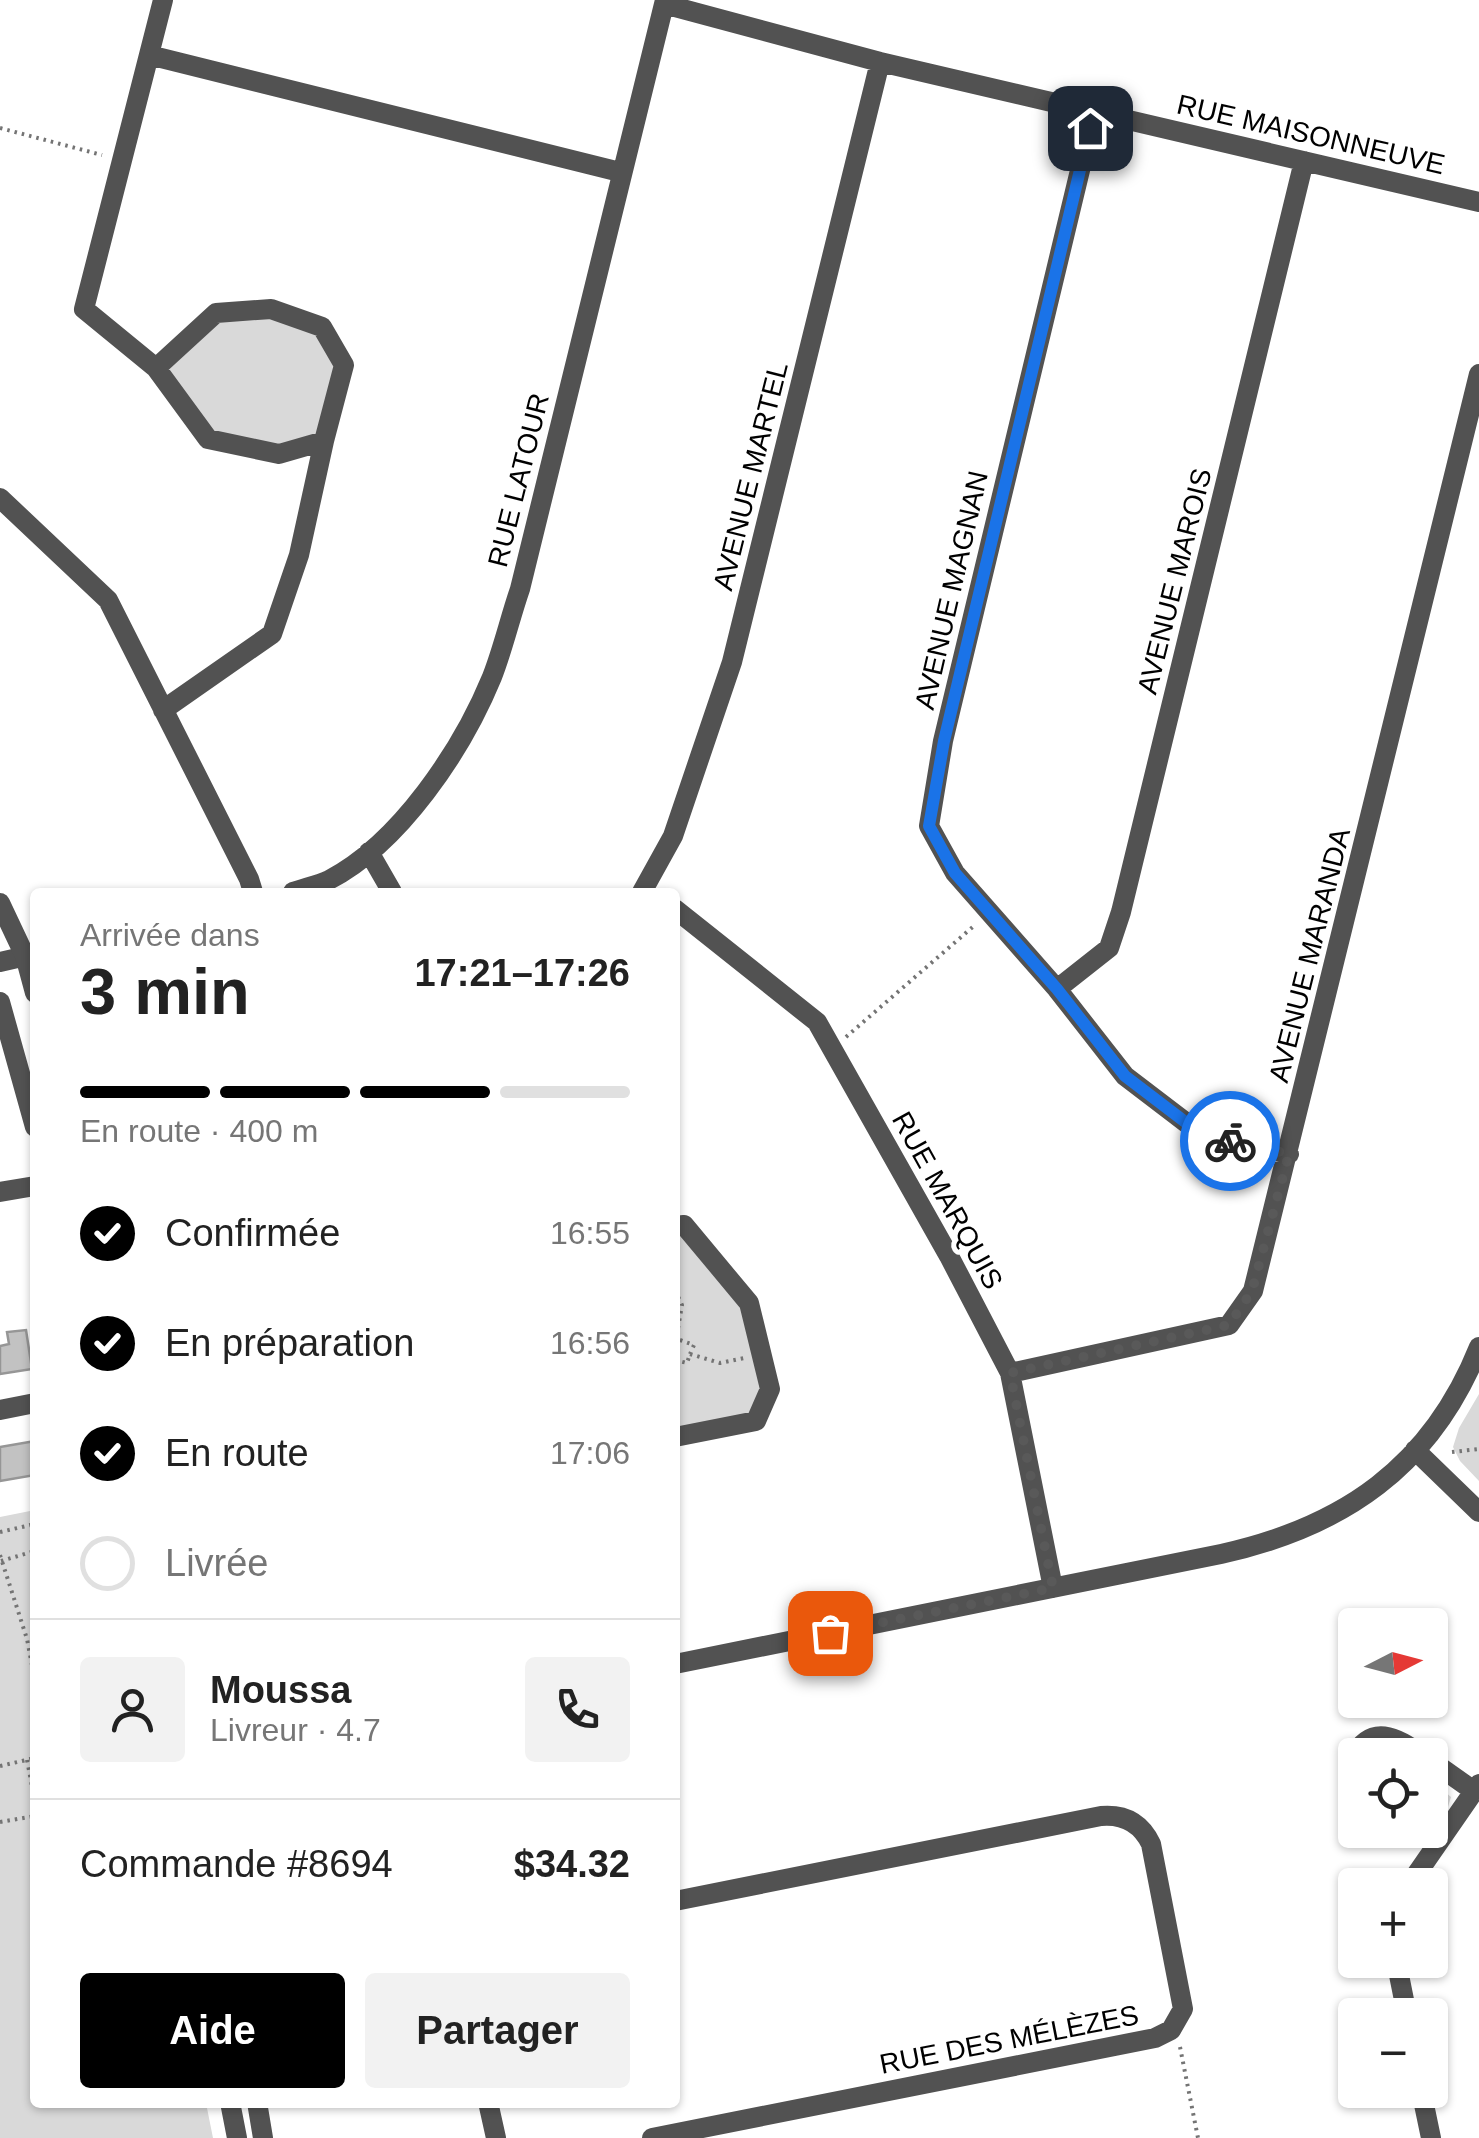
<!DOCTYPE html>
<html lang="fr">
<meta charset="utf-8">
<style>
:root{--surface:#fff;--page:#f2f2f2;--text:#222;--muted:#767676;--line:#e0e0e0;--accent:#000}
body{margin:0;font-family:Arial,sans-serif;background:var(--page);color:var(--text);height:100vh;display:flex;flex-direction:column;font-size:38px;white-space:nowrap}
*{box-sizing:border-box;margin:0}
p{font-size:32px;color:var(--muted)}
.icon{flex:none;width:55px;height:55px;fill:none;stroke:currentColor;stroke-width:2;stroke-linecap:round;stroke-linejoin:round}
.map{position:relative;flex:1;overflow:hidden}
.details{position:absolute;left:30px;top:888px;width:650px;height:1220px;display:flex;flex-direction:column;background:var(--surface);border-radius:10px;box-shadow:0 2px 8px #0004}
.details>*{flex:none}
.needle{width:65px;rotate:84deg}
.tools{position:absolute;left:1338px;top:1608px;display:grid;gap:20px}
.tools a{display:grid;place-items:center;width:110px;height:110px;border-radius:10px;background:var(--surface);box-shadow:0 2px 8px #0004;font-size:50px}
.pin{position:absolute;display:grid;place-items:center;width:85px;height:85px;color:#fff;margin:-42px;border-radius:20px;box-shadow:0 5px 15px #0006}
.courier{position:absolute;display:grid;place-items:center;width:100px;height:100px;margin:-50px;border:8px solid #1a73e8;border-radius:50%;background:#fff;color:#222;box-shadow:0 2px 12px #0007}
.head em{font-style:normal;font-weight:600}
.head div{display:flex;flex-direction:column-reverse}
.head{display:flex;align-items:center;justify-content:space-between;height:170px;padding:0 50px}
h1{font-size:65px;font-weight:600;line-height:75px}
.bar{display:grid;grid-template-columns:repeat(4,1fr);gap:15px 10px;align-content:center;height:120px;padding:0 50px}
.bar i{height:12px;border-radius:8px;background:var(--line)}
.bar .on{background:var(--accent)}
.bar p{grid-column:span 4}
.line{display:flex;align-items:center;gap:25px;padding:0 50px;border-top:2px solid var(--line)}
.line div{flex:1}
.round{display:grid;place-items:center;flex:none;width:105px;height:105px;border-radius:10px;background:var(--page)}
ol{padding:0 50px;list-style:none}
li{display:flex;align-items:center;gap:30px;height:110px}
li p{margin-inline-start:auto}
li .icon{padding:10px;border-radius:50%;background:var(--accent);color:#fff;stroke-width:4}
li:last-child{color:var(--muted)}
li i{width:55px;height:55px;border:5px solid var(--line);border-radius:50%}
.primary-button{display:flex;gap:20px;margin-top:auto;padding:20px 50px}
.primary-button a{flex:1;height:115px;border-radius:10px;background:var(--accent);color:#fff;font-size:40px;font-weight:600;line-height:115px;text-align:center}
.primary-button a+a{background:var(--page);color:var(--text)}
.map>svg:first-child{display:block}
</style>
<div class="map">
<svg width="1479" height="2138" viewBox="0 0 1479 2138">
<rect width="100%" height="100%" fill="#fff"/>
<path fill="#d9d9d9" d="M271 309 322 327 344 365 324 441 279 454 208 439 156 368 216 313Z
M675 1226 749 1303 770 1389 756 1421 675 1437Z
M1479 1394V1481L1460 1461 1453 1447 1459 1428Z
M35 1510V2102L206 2103 213 2138H0V1517Z
M1430 1779 1451 1797 1448 1807 1443 1803 1439 1807 1444 1811 1435 1820 1430 1819Z"/>
<path fill="#c2c2c2" stroke="#969696" stroke-width="2.5" d="M26 1330 32 1369 0 1374V1346L9 1344 7 1332Z
M35 1441V1475L0 1481V1447Z"/>
<g fill="none" stroke-linecap="round" stroke-linejoin="round">
<path stroke="#747474" stroke-width="4" stroke-dasharray="2.5 5" stroke-linecap="butt" d="M0 128 102 155
M846 1037 975 925
M675 1290 682 1305 675 1346
M680 1340 694 1345 690 1354
M690 1354 720 1363 744 1358
M675 1360 687 1363 690 1354
M1452 1452 1479 1449
M0 1532 35 1524
M0 1555 27 1639 35 1681
M1 1561 35 1551
M27 1760 35 1802
M0 1766 35 1758
M0 1822 35 1816
M1180 2047 1198 2138"/>
<path stroke="#525252" stroke-width="20" d="M664 4 880 62 1479 202
M149 55 620 172
M1094 112 943 741 929 826 955 873 1057 989 1125 1076 1201 1134 1289 1154
M156 368 216 313 271 309 322 327 344 365 324 441 279 454 208 439 156 368 84 309 163 0
M0 498 108 600 249 879 253 892
M163 710 272 634 299 555 324 441
M369 852 392 892
M293 892C304 888 318 885 329 880 400 843 462 750 492 677 503 649 510 618 520 589L665 0
M642 892 673 836 732 662 880 62
M675 909 817 1022 949 1256 1010 1373 1053 1588
M0 962 35 954
M1057 989 1109 948 1121 912 1304 161
M0 1192 35 1186
M675 1226 684 1225 749 1303 770 1389 756 1421 675 1437
M1010 1373 1229 1325 1253 1291 1479 374
M0 1410 35 1403
M1415 1450 1479 1512
M675 1664 1221 1554C1343 1527 1431 1467 1479 1347
M1430 1760 1474 1791
M1355 1780 1352 1759C1371 1722 1396 1737 1422 1755
M1409 1885 1479 1784
M1396 1960 1407 2015
M1421 2090 1431 2138
M488 2102 496 2138
M652 2138 1155 2038 1171 2030 1183 2009 1151 1844C1141 1823 1124 1814 1101 1816L675 1901"/>
<path stroke="#525252" stroke-width="20" d="M0 903 25 956 35 993
M0 1002 35 1127
M230 2102 237 2138
M257 2102 263 2138"/>
</g>
<g fill="none" stroke-linecap="round" stroke-linejoin="round">
<path stroke="#595959" stroke-width="10" stroke-dasharray="0 18" d="M830 1633 1053 1588 1010 1373 1229 1325 1252 1291 1289 1154 1230 1141"/>
<path stroke="#1a73e8" stroke-width="12" d="M1090 128 944 741 929 826 955 873 1057 989 1125 1076 1201 1134 1230 1141"/>
</g>
<g text-anchor="middle" stroke-width="10" stroke-linejoin="round" paint-order="stroke">
<g font-size="28" fill="#000" stroke="#fff">
<text transform="translate(1311 134) rotate(13)" y="10">RUE MAISONNEUVE</text>
<text transform="translate(750 476) rotate(-76)" y="10">AVENUE MARTEL</text>
<text transform="translate(518 480) rotate(-76)" y="10">RUE LATOUR</text>
<text transform="translate(1174 581) rotate(-76)" y="10">AVENUE MAROIS</text>
<text transform="translate(951 590) rotate(-77)" y="10">AVENUE MAGNAN</text>
<text transform="translate(1309 955) rotate(-76)" y="10">AVENUE MARANDA</text>
<text transform="translate(948 1200) rotate(61)" y="10">RUE MARQUIS</text>
<text transform="translate(1009 2039) rotate(-11)" y="10">RUE DES MÉLÈZES</text>
</g>
</g>
</svg>
<div class="tools">
<a><svg class="needle" viewBox="-14 -14 28 28"><path d="M0-13l5 13h-10z" fill="#e53935"/><path d="M0 13l5-13h-10z" fill="#767676"/></svg></a>
<a><svg class="icon" aria-label="locate" viewBox="0 0 24 24"><circle cx="12" cy="12" r="6"/><path d="M12 2v4M12 18v4M2 12h4M18 12h4"/></svg></a>
<a>+</a>
<a>−</a>
</div>
<div class="pin" style="left:830px;top:1633px;background:#ea580c"><svg class="icon" aria-label="bag" viewBox="0 0 24 24"><path d="M5 8h14l-1 12H6zM9 8a3 3 0 0 1 6 0"/></svg></div>
<div class="pin" style="left:1090px;top:128px;background:#1f2937"><svg class="icon" aria-label="home" viewBox="0 0 24 24"><path d="M3 11l9-7 9 7M6 9v11h12V9"/></svg></div>
<div class="courier" style="left:1230px;top:1141px"><svg class="icon" aria-label="bike" viewBox="0 0 24 24"><circle cx="6" cy="16" r="4"/><circle cx="18" cy="16" r="4"/><path d="M6 16l4-8h5l3 8M10 8l3 8H6M13 5h3"/></svg></div>
<section class="details">
<div class="head"><div><h1>3 min</h1><p>Arrivée dans</p></div><em>17:21–17:26</em></div>
<div class="bar"><i class="on"></i><i class="on"></i><i class="on"></i><i></i><p>En route · 400 m</p></div>
<ol>
<li><svg class="icon" aria-label="check" viewBox="0 0 24 24"><path d="M5 12l5 5 9-10"/></svg>Confirmée<p>16:55</p></li>
<li><svg class="icon" aria-label="check" viewBox="0 0 24 24"><path d="M5 12l5 5 9-10"/></svg>En préparation<p>16:56</p></li>
<li><svg class="icon" aria-label="check" viewBox="0 0 24 24"><path d="M5 12l5 5 9-10"/></svg>En route<p>17:06</p></li>
<li><i></i>Livrée</li>
</ol>
<div class="line" style="height:180px"><a class="round"><svg class="icon" aria-label="person" viewBox="0 0 24 24"><circle cx="12" cy="8" r="4"/><path d="M4 21q1-7 8-7t8 7"/></svg></a><div><b>Moussa</b><p>Livreur · 4.7</p></div><a class="round"><svg class="icon" aria-label="phone" viewBox="0 0 24 24"><path d="M5 4h4l2 5-3 2q2 4 5 5l2-3 5 2v4C11 20 4 13 5 4z"/></svg></a></div>
<div class="line" style="height:130px"><div>Commande #8694</div><b>$34.32</b></div>
<div class="primary-button"><a>Aide</a><a>Partager</a></div>
</section>
</div>
